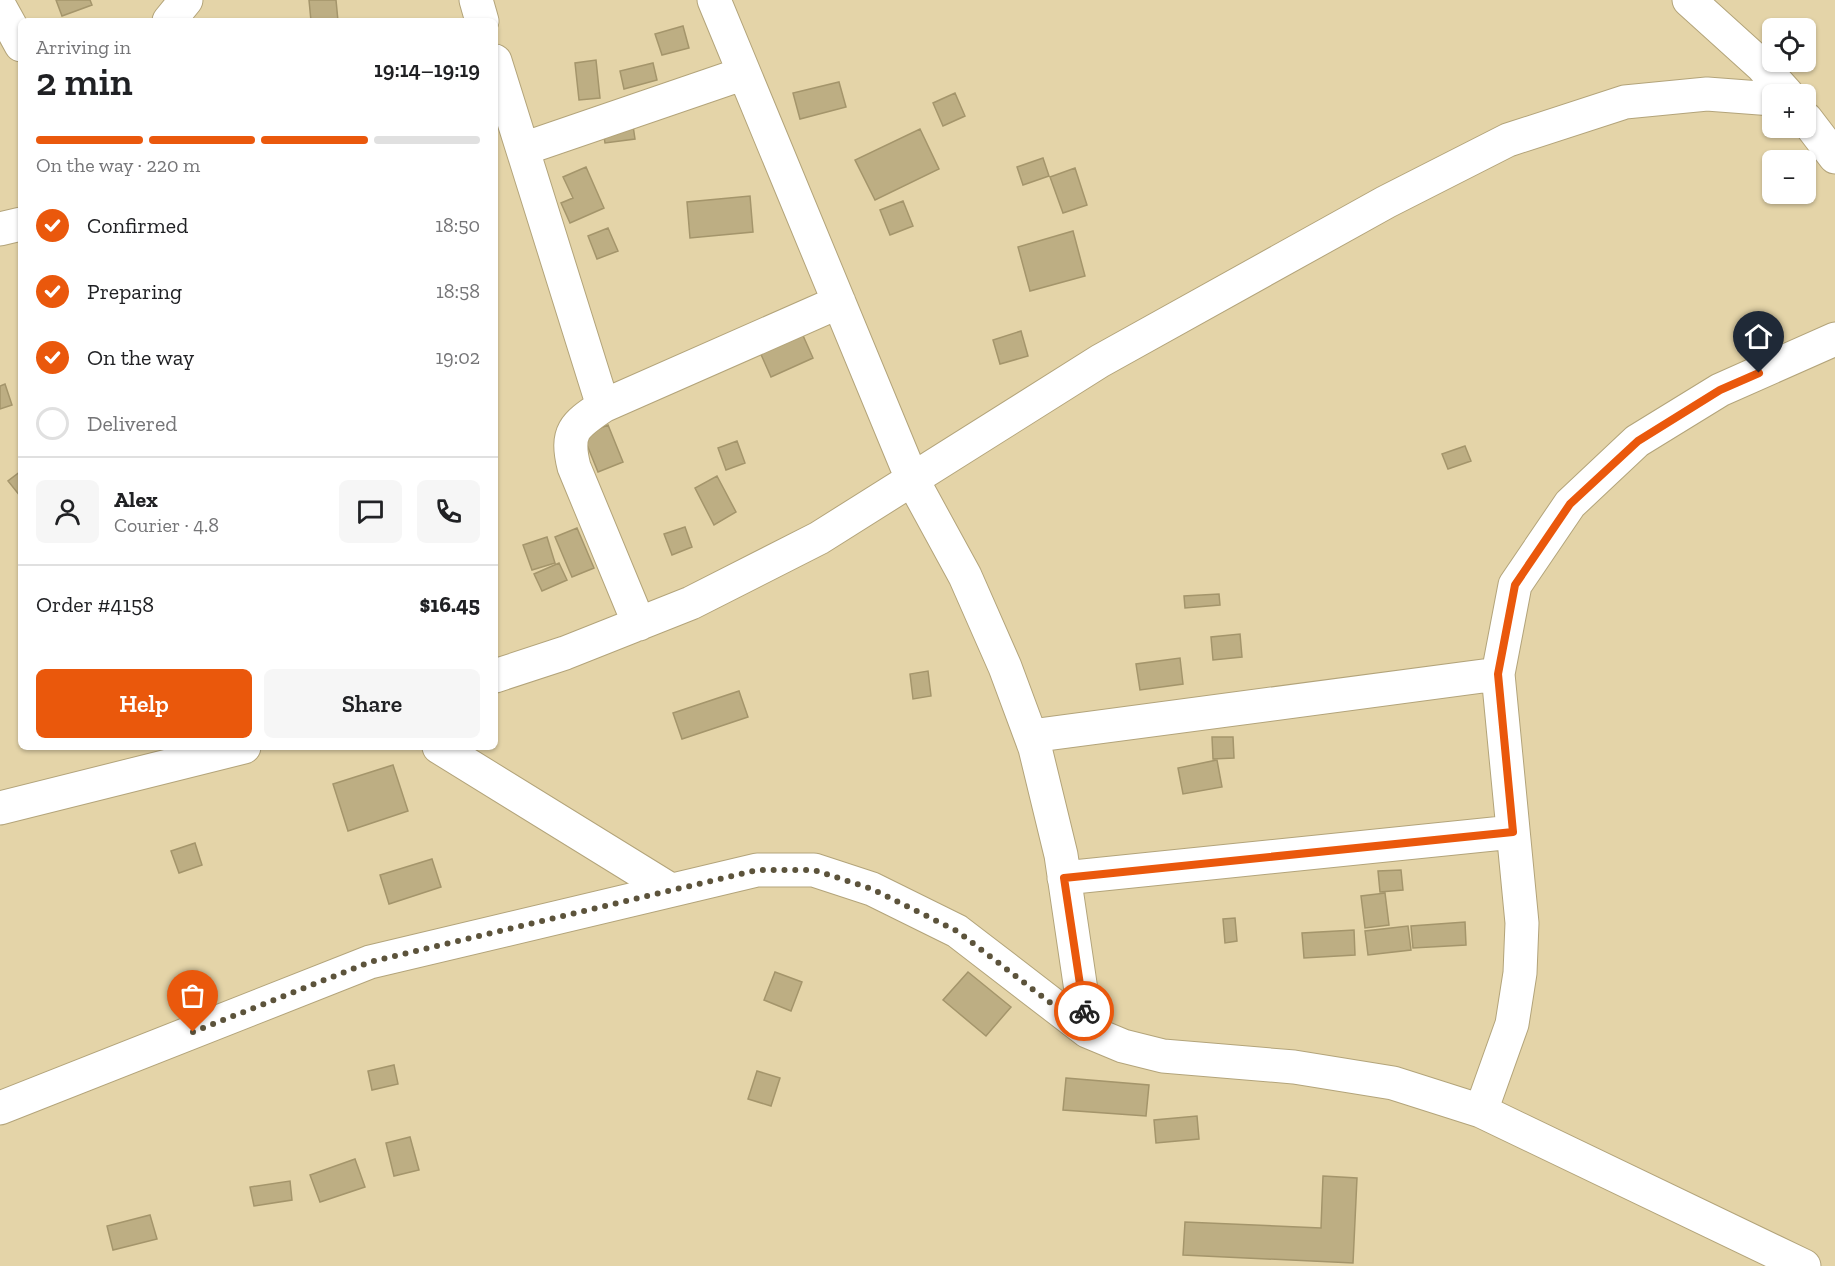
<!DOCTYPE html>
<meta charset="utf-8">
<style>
:root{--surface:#fff;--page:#f6f6f6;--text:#202124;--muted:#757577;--line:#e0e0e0;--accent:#ea580c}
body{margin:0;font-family:"Zilla Slab",serif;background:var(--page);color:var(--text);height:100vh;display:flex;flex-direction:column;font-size:22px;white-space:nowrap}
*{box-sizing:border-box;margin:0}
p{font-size:20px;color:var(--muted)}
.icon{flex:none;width:33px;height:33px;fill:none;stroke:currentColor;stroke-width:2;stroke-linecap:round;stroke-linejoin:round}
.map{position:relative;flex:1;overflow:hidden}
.details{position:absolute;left:18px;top:18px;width:480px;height:732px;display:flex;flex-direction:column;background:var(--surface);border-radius:9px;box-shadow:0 2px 4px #0004}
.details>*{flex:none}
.controls{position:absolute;left:1762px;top:18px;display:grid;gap:12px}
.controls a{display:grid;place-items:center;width:54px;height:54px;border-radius:9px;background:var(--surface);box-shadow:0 2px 4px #0004;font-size:30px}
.pin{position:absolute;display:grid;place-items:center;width:51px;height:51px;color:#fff;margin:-62px -26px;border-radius:50% 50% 50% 0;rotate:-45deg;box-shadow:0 0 6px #0007}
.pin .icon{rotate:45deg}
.courier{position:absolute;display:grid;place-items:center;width:60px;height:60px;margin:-30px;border:4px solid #ea580c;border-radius:50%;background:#fff;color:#222;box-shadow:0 2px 8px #0007}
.headline em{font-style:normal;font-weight:600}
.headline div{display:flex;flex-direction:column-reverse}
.headline{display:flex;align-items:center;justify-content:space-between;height:102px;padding:0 18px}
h1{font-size:39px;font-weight:600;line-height:45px}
.bar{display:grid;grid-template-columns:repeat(4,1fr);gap:9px 6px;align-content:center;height:72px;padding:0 18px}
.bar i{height:8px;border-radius:4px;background:var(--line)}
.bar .selected{background:var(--accent)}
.bar p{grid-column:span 4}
.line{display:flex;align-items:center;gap:15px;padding:0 18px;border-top:2px solid var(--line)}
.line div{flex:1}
.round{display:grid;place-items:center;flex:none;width:63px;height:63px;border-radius:9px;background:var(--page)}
ol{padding:0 18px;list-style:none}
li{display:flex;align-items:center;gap:18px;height:66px}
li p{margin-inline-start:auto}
li .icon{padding:6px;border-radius:50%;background:var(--accent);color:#fff;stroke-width:4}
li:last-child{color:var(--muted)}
li i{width:33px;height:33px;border:3px solid var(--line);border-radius:50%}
.primary-button{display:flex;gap:12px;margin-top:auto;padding:12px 18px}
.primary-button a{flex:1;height:69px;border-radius:9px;background:var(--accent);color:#fff;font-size:24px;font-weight:600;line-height:69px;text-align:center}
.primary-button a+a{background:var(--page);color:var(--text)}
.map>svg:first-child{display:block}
</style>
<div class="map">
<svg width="1835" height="1266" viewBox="0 0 1835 1266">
<rect width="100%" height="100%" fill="#e4d4a8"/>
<path fill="#bdae83" stroke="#a4956b" stroke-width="1.5" d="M56 0H90L92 5 62 16Z
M309 0H336L338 21H311Z
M683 26 689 48 662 55 655 34Z
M596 60 600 98 579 100 575 63Z
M653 63 657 80 624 89 620 71Z
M839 82 846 107 800 119 793 93Z
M955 93 965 116 943 126 933 103Z
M632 119 635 139 605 143 602 124Z
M920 129 939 169 875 200 855 160Z
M1043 158 1049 176 1023 185 1017 167Z
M586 167 604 208 570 223 561 203 573 198 563 177Z
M1075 168 1087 205 1063 213 1050 177Z
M750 196 753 232 690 238 687 202Z
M903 201 913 226 890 235 880 210Z
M608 228 618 251 597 259 588 236Z
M1073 231 1085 276 1030 291 1018 247Z
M801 331 813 358 771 377 759 350Z
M1021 331 1028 356 1000 364 993 340Z
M5 384 12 405 0 409V386Z
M608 425 623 462 598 472 583 435Z
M737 441 745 463 726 470 718 448Z
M1465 446 1471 461 1448 469 1442 454Z
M21 471V495L20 496 8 481Z
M717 476 736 512 714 525 695 488Z
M685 527 692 547 672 555 664 534Z
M577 528 594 568 572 577 555 537Z
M547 537 555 563 532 570 523 545Z
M559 563 567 580 542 591 534 574Z
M1219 594 1220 605 1185 608 1184 596Z
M1240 634 1242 657 1213 660 1211 637Z
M1180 658 1183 684 1140 690 1136 664Z
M928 671 931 696 913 699 910 674Z
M739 691 748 717 682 739 673 713Z
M1212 737H1233L1234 758 1213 759Z
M1217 760 1222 787 1183 794 1178 768Z
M393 765 408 811 348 831 333 784Z
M195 843 202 865 179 873 171 851Z
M432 859 441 887 389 904 380 875Z
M1401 870 1403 890 1380 892 1378 871Z
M1385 893 1389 925 1365 928 1361 896Z
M1235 918 1237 941 1225 943 1223 919Z
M1465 922 1466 945 1413 948 1411 926Z
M1408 926 1411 950 1368 955 1365 931Z
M1354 930 1355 955 1304 958 1302 933Z
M775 972 802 982 791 1011 764 1000Z
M968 972 1011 1007 986 1036 943 1000Z
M394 1065 398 1084 372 1090 368 1071Z
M757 1071 780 1078 771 1106 748 1099Z
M1066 1078 1149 1085 1146 1116 1063 1110Z
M1197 1116 1199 1139 1156 1143 1154 1120Z
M410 1137 419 1170 394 1176 386 1143Z
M355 1159 365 1187 320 1202 310 1175Z
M1323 1176 1357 1178 1353 1263 1183 1255 1185 1222 1321 1228Z
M290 1181 292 1200 254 1206 250 1187Z
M150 1215 157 1239 113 1250 107 1226Z"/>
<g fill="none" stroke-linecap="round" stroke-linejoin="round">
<g stroke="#b3a47a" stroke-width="35">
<path id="minor" d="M476 0 482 21
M714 0 912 479 965 576 1005 667 1035 748 1061 855 1087 1031
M1689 0 1762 66 1787 94
M0 7 21 45
M169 21 186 0
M495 61 603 406
M1806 119 1835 157
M523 149 742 74
M0 229 21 224
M639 624 574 467C565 431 575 425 603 406L839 302
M495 676 565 653 691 603 819 538 1100 361 1386 202 1508 140 1625 102 1707 94 1773 99
M1031 736 1498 674
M439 747 669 889
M0 808 244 747
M1064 878 1513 832
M0 1108 370 962 757 870H814L872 889 957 931 1087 1031 1123 1046 1163 1056 1294 1067 1393 1083 1481 1111 1804 1266
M1481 1111 1512 1024 1520 973 1522 923 1498 674 1515 585 1570 504 1637 441 1720 390 1835 339"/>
</g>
<use href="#minor" stroke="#fff" stroke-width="33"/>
</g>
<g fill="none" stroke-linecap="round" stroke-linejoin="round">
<path stroke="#5c533b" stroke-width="6" stroke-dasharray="0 10.8" d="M193 1032 370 962 757 870H814L872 889 957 931 1087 1031 1084 1011"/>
<path stroke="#ea580c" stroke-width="8" d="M1084 1011 1064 878 1513 832 1498 674 1515 585 1570 504 1638 441 1720 390 1759 373"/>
</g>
</svg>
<div class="controls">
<a><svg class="icon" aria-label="locate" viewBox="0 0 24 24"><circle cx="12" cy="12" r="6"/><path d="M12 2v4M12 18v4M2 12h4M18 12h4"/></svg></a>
<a>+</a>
<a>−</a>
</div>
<div class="pin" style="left:193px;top:1032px;background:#ea580c"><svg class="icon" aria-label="bag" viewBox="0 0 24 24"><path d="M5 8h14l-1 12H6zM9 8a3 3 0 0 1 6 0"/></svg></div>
<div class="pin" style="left:1759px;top:373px;background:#1f2937"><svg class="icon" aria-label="home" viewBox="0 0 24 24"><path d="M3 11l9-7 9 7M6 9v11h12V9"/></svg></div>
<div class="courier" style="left:1084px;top:1011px"><svg class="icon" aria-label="bike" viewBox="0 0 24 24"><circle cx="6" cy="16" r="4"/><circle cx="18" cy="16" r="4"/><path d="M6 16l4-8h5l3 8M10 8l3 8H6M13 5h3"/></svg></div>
<section class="details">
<div class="headline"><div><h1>2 min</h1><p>Arriving in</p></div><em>19:14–19:19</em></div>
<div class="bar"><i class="selected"></i><i class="selected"></i><i class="selected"></i><i></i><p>On the way · 220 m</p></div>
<ol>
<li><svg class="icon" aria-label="check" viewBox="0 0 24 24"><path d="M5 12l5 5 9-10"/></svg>Confirmed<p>18:50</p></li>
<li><svg class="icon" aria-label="check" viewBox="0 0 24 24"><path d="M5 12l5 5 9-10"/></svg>Preparing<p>18:58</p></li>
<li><svg class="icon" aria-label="check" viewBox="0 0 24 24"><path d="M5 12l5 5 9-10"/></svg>On the way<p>19:02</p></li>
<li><i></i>Delivered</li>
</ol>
<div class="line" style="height:108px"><a class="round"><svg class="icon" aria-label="person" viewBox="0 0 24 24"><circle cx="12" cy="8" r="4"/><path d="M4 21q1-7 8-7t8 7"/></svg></a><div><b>Alex</b><p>Courier · 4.8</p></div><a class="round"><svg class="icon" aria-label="chat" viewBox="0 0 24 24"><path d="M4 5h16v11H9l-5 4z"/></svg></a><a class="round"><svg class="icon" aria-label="phone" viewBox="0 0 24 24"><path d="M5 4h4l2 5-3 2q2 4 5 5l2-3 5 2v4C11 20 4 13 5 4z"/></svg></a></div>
<div class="line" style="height:78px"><div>Order #4158</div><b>$16.45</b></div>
<div class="primary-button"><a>Help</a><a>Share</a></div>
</section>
</div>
